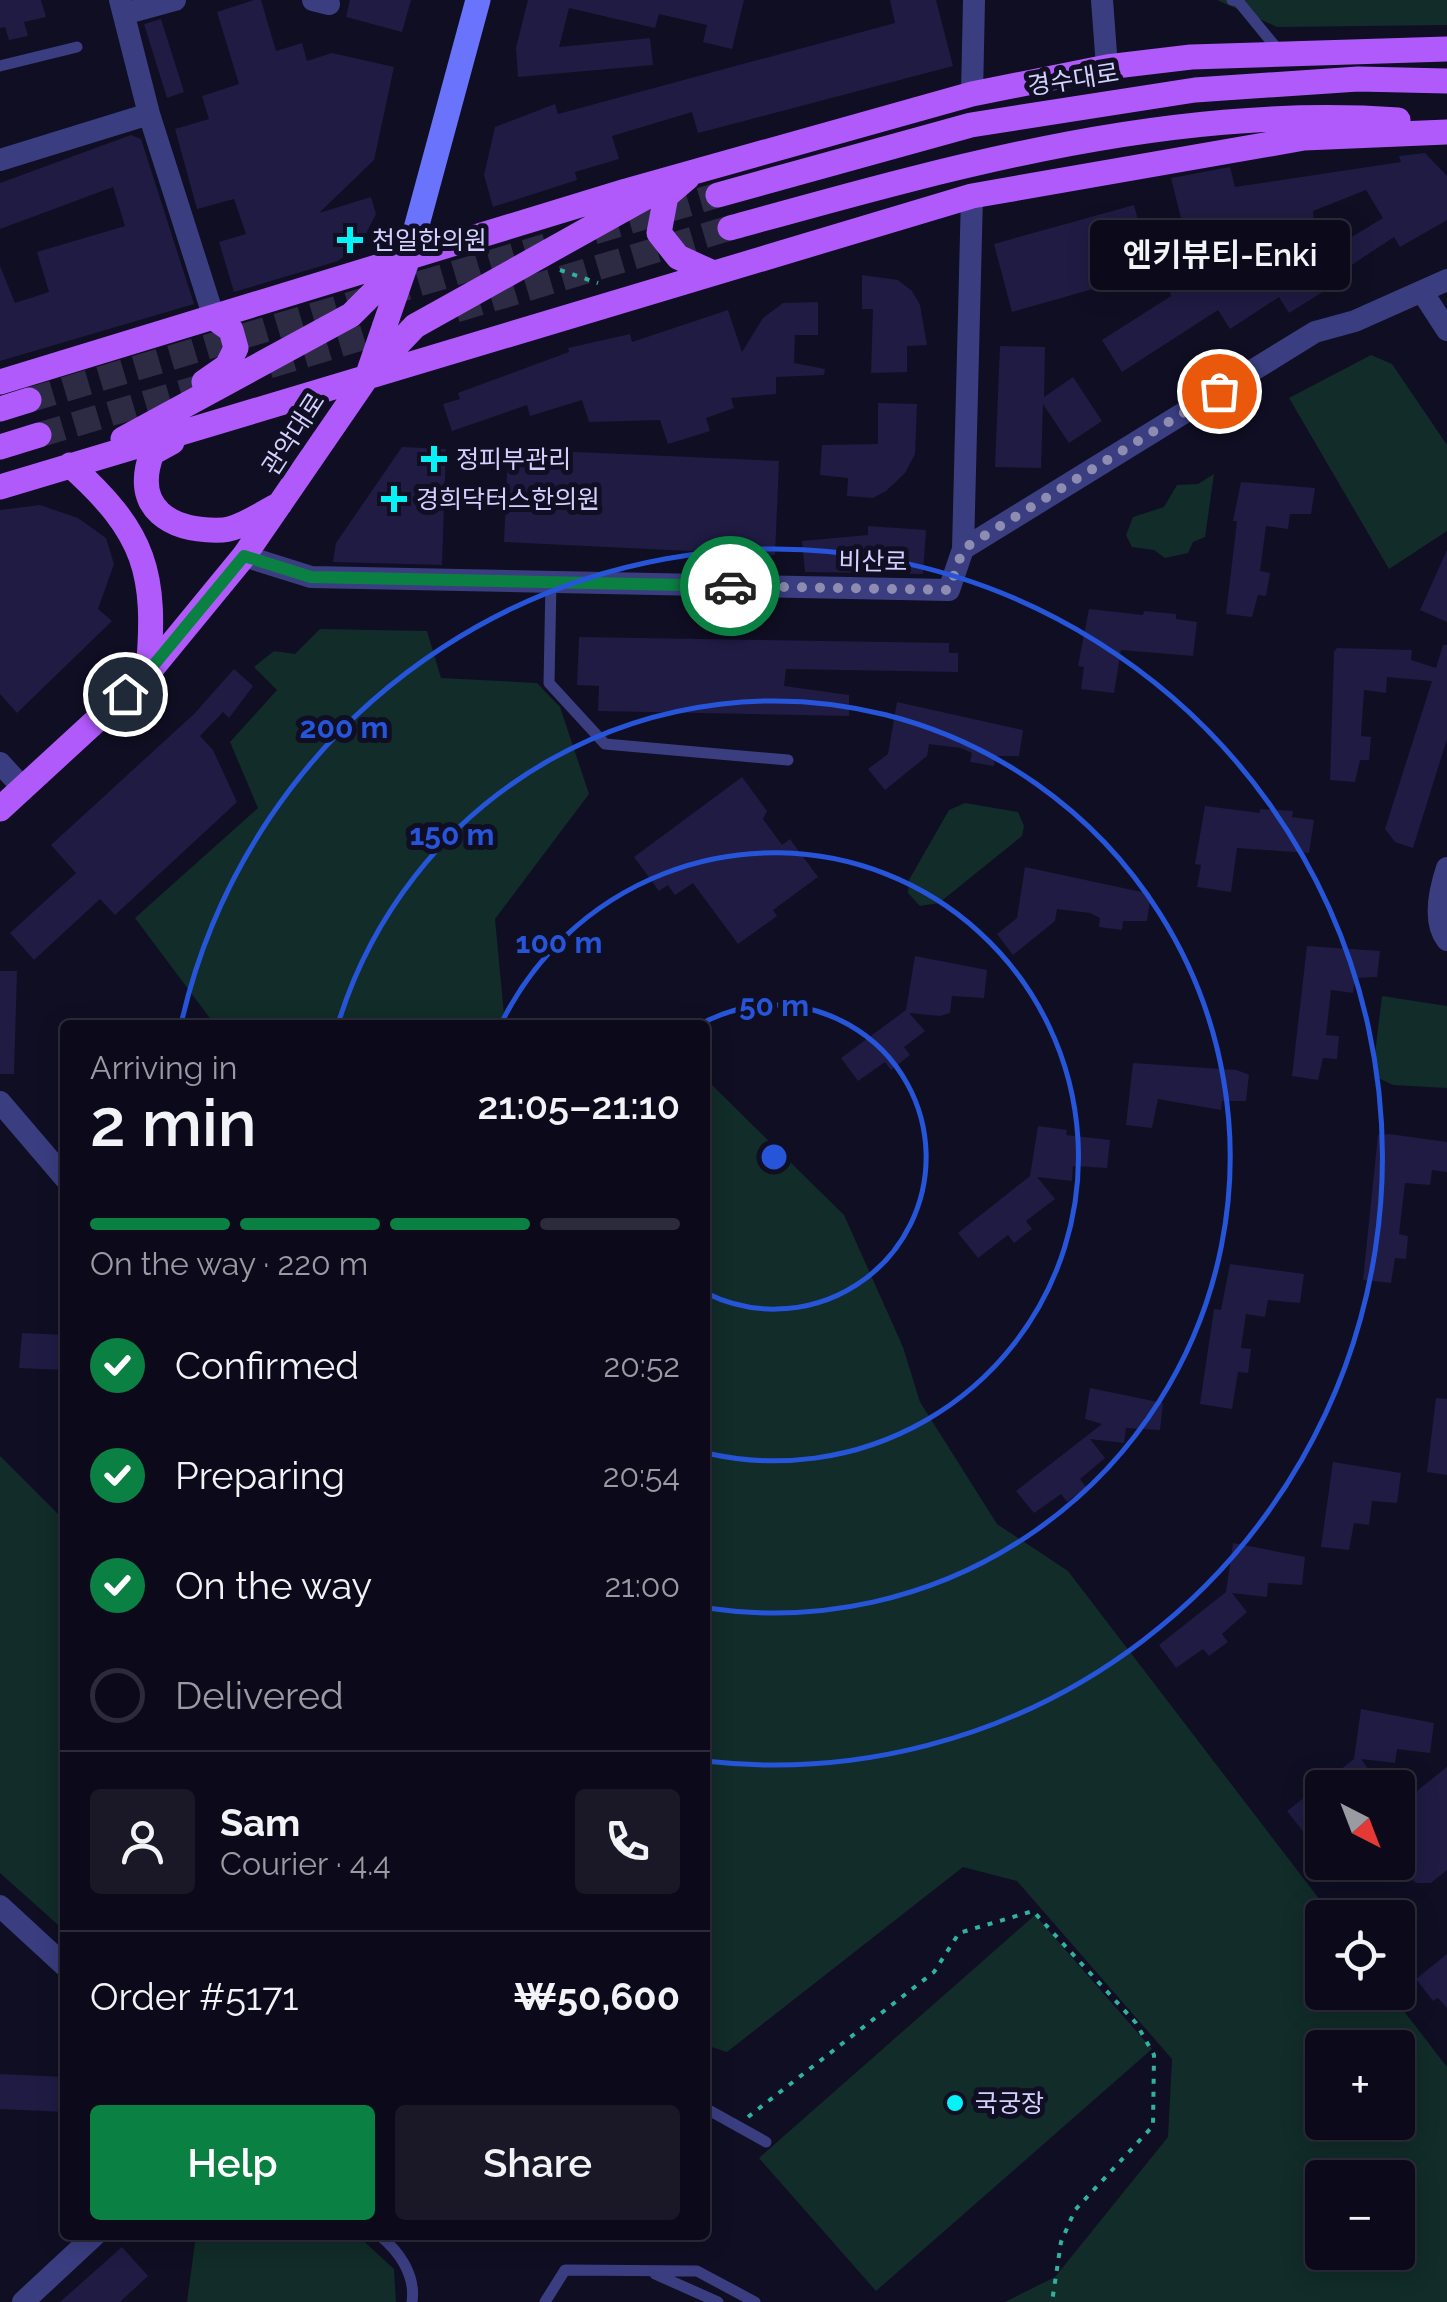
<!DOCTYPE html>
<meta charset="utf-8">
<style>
:root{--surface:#0c0a1a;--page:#1a1827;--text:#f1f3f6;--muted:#9a9aa2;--line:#2c2b39;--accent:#0b8043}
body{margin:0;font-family:Raleway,"Noto Sans KR",sans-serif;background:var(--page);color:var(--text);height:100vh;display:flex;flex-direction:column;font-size:38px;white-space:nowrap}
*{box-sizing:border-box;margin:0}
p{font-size:32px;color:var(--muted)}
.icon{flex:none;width:55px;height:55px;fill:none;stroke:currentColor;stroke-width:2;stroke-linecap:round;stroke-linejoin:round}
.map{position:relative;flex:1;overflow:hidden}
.drawer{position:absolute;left:60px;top:1020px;width:650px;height:1220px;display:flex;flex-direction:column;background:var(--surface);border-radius:10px;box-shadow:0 5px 25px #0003,0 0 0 2px var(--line)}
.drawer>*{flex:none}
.needle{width:65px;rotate:138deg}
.controls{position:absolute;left:1305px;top:1770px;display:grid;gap:20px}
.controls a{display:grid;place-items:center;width:110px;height:110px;border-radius:10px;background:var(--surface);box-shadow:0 5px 25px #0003,0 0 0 2px var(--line);font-size:50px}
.pin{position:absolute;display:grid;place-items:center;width:85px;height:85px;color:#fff;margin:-42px;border:5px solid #fff;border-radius:50%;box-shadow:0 2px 10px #0007}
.courier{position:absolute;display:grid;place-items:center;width:100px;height:100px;margin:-50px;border:8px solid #0b8043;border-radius:50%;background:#fff;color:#222;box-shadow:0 2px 12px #0007}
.bubble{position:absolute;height:70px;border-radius:10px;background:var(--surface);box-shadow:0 5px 25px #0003,0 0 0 2px var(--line);font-size:32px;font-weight:600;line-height:70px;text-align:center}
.summary em{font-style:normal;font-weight:600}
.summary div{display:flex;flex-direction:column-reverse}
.summary{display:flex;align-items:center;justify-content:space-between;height:170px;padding:0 30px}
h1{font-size:65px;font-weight:600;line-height:75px}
.bar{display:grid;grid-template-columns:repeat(4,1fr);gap:15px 10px;align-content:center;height:120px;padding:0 30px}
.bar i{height:12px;border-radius:8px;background:var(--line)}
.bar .active{background:var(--accent)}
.bar p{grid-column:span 4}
.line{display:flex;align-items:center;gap:25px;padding:0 30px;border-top:2px solid var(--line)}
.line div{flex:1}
.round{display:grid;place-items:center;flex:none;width:105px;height:105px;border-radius:10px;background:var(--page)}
ol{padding:0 30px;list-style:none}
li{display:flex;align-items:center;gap:30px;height:110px}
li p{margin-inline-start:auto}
li .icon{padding:10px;border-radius:50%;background:var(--accent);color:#fff;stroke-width:4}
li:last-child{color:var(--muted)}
li i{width:55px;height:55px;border:5px solid var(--line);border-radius:50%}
.button{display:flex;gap:20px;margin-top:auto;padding:20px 30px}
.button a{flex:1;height:115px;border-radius:10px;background:var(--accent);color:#fff;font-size:40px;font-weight:600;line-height:115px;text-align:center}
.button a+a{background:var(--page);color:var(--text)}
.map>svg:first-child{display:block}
</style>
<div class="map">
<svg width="1447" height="2302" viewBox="0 0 1447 2302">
<rect width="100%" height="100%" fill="#100e23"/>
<path fill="#112c29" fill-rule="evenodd" d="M1217 0H1447V25L1277 27Z
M1371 355 1392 364 1447 445V531L1389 569 1289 398Z
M1214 474 1205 537 1193 542 1188 553 1165 558 1154 550 1132 547 1126 535 1133 517 1164 507 1177 485 1198 484Z
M320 629 427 631 441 678 537 683 560 707 589 794 495 919 505 1025H215L135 918 258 808 230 742 277 690 254 667 274 651 295 654Z
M965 803 1018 812 1024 826 1022 836 939 903 920 906 908 893 909 880 949 810Z
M1382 996 1447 1006V1088L1393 1085 1378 1078 1374 1062Z
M705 1078 844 1215 903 1347 920 1402 997 1524 1068 1571 1333 1917 1322 1918V1992L1390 1993 1447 2067V2302H1005L1055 2277 1168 2137 1172 2059 1017 1881 963 1867 727 2052 705 2045ZM1322 2048H1398V2122H1322ZM1322 2178H1398V2252H1322Z
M0 1456 65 1521V1931L0 1873Z
M1035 1915 1152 2049 876 2291 759 2158Z
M196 2235H357L394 2269 396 2302H187Z"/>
<path fill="#1f1b43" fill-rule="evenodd" d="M0 0H41L46 17 24 22 28 36 9 40 5 27 0 28Z
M254 0H261L276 51 302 43 307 61 332 53 394 67 374 160 319 213 371 197 376 214 361 243 338 261 234 292 219 242 246 234 234 199 197 209 175 129 209 119 202 96 239 84 217 12Z
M350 0H411L402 32 346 17Z
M528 0H744L732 49 703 42 707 25 659 14 655 28 569 8 559 47 650 38 653 65 518 77 516 48Z
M890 0H936L953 66 698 133 692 112 612 136 619 159 575 172 577 180 493 207 484 175 495 127 555 104 558 114 895 23Z
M161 19 184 92 167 98 144 24Z
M131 135 141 139 194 304 0 361V266L15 303 49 292 37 252 125 226 113 187 0 229V183Z
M1425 153 1447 176V220L1400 247 1394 237 1344 270 1348 276 1289 313 1279 297 1230 329 1218 310 1122 372 1102 340 1171 296 1164 269 1012 312 994 244 1134 205 1144 244 1185 234 1171 178 1230 167 1235 187 1401 162 1399 156ZM1366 190 1383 218 1317 258 1313 211Z
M862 275 898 280 912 291 920 305 927 345 907 346V372L871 373 873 309H862Z
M818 302V335H795L794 363 825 369 824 375 776 377V394L731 398 734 408 706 418 710 431 668 444 660 420 589 422 582 400 530 416 527 405 452 431 443 404 460 399 458 393 569 352 568 348 630 334 632 342 728 310 742 352 763 318 783 303Z
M1000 346 1045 347 1044 397 1073 377 1102 421 1069 443 1043 404 1041 468 995 467Z
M878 403 917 404 915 454 905 473 886 491 873 498 847 496 848 478 820 475 822 445 878 444Z
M402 447 446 449 442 565 333 562 336 543Z
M508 449 779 461 775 555 504 542Z
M1241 482 1315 488 1311 514H1290L1288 529 1266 526 1260 571 1270 573 1266 596 1258 595 1252 617 1226 614 1237 521H1233Z
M40 505 78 518 106 538 114 564 98 609 112 621 17 713 0 694V510Z
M868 526 926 530 923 574 805 572 802 541 868 535Z
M1447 550V622L1420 610Z
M1089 609 1143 615 1144 611 1176 614V619L1197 622 1193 656 1121 650 1114 693 1081 689 1084 667 1078 666Z
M579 637 949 643V653H958V672L786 669 784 686 849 695V716L598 711 599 686 577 685Z
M1443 645H1447V739L1413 848 1395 842 1385 829 1432 681 1387 677 1386 693 1364 690 1361 736 1371 737 1369 760H1360L1355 782 1330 780 1334 652 1337 648 1412 650 1411 660 1436 668Z
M234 669 253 686 229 718 223 712 200 736 213 750 237 802 115 915 100 899 34 960 10 933 76 873 51 845 194 714Z
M897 702 1023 730 1019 756H995L994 766 970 762 972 753 961 748 929 744 927 756 885 790 868 769 888 754Z
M742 777 767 811 763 819 782 845 790 839 818 877 773 910 777 916 738 944 693 883 675 895 668 885 659 891 634 857Z
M1205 806 1260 813V809L1293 811 1292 817 1314 820 1309 853 1237 848 1231 892 1197 887 1201 865 1195 864Z
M1025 867 1151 894 1147 921H1123L1122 930 1099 927 1100 918 1090 913 1057 909 1055 921 1013 955 997 934 1017 918Z
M1307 946 1380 951 1377 977 1355 978 1353 993 1331 990 1326 1035 1339 1036 1337 1059 1323 1058 1318 1080 1292 1076Z
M915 956 987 970 984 998 952 996 950 1013 940 1016 909 1013 925 1031 904 1047 910 1055 891 1070 885 1062 858 1081 841 1058 906 1010Z
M0 971H17L14 1074H0Z
M1133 1063 1237 1070 1249 1075 1246 1101H1222L1221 1110 1158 1099 1152 1128 1126 1125Z
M1038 1126 1067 1130 1066 1135 1110 1140 1107 1168 1073 1166 1072 1181 1037 1177 1055 1199 1026 1221 1032 1229 1014 1243 1008 1235 978 1258 958 1233 1030 1176Z
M1389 1134 1447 1142V1172L1432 1170 1430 1185 1405 1183 1399 1234 1408 1236 1406 1259 1395 1258 1391 1283 1363 1280 1378 1135Z
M1230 1264 1304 1274 1300 1303 1268 1300 1265 1317 1246 1314 1241 1348 1251 1349 1248 1373 1238 1372 1232 1409 1200 1404 1214 1309 1221 1310Z
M22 1333 65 1335V1370L19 1368Z
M1090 1388 1163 1403 1160 1430 1126 1428 1124 1443 1090 1439 1105 1458 1080 1479 1086 1487 1067 1502 1061 1494 1034 1513 1016 1491 1102 1424 1085 1419Z
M1436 1398 1447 1399V1475L1427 1472Z
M1333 1462 1401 1473 1397 1503 1372 1501 1369 1525 1354 1523 1349 1550 1321 1547Z
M1233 1543 1305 1557 1302 1585 1268 1583 1267 1597 1232 1593 1247 1612 1222 1634 1228 1642 1209 1656 1203 1649 1176 1668 1159 1645 1226 1592Z
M1361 1709 1434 1723 1430 1753 1397 1749 1395 1763 1361 1759 1375 1778 1364 1788H1322V1822L1305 1834 1287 1811 1354 1759Z
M1447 1767V1870L1431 1883H1416L1398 1867V1806Z
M1447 1954V2008L1438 1998 1433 2001 1416 1979Z
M0 2074 65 2077V2112L0 2109Z
M122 2247 148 2276 120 2302H60Z"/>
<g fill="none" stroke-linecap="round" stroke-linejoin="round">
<path stroke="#2d2b44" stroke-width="25" stroke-dasharray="25 12" stroke-linecap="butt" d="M594 232 718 195
M456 310 730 228
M269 366 398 327
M29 400 546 246
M39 435 217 382"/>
<path stroke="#31b29f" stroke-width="4" stroke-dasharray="5 8" stroke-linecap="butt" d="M560 270 598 283
M748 2117 934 1972 959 1933 1033 1911 1136 2023 1154 2055 1153 2126 1075 2210 1061 2242 1052 2302"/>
<path stroke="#3a3e81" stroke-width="11" d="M1232 0 1238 1 1279 51
M0 66 77 47
M551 582 549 683 605 744 788 760
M705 2108 766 2142
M379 2235C399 2251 416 2275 412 2302
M655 2274 718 2302
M545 2302 565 2270 697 2271 755 2302"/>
<path stroke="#3a3e81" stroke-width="22" d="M120 0 149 114
M313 0 329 4
M1102 0 1107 67
M124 14 175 0
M972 94 974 0
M0 160 149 114 214 318
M1423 293 1447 330
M963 549 972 196
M244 556 311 577 949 590 963 549 1315 332 1355 321 1447 280
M0 763 23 788
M1447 868C1440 889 1432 921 1447 940
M0 1102 65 1178
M0 1906 65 1966
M23 2302 95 2235"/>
<path stroke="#6a73fc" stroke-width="25" d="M408 258 478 0"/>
<path stroke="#b15afc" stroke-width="25" d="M687 178 666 196 659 233 678 257 711 272
M718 195 971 125 1195 90 1358 79 1447 81
M730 228C947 168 1170 104 1398 120
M374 369 415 326 646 197
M0 382 626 191 972 94 1107 67 1191 57 1447 49
M204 382 227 366 236 348 231 330 214 318
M0 409 29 400
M123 439 351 315 404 262
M172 442 152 453C131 509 171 532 223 530 240 529 264 512 280 504
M0 447 39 435
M70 465C146 533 157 573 148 672
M0 487 972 196 1304 138 1447 132
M0 809 148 673 244 556 367 377 408 258"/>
</g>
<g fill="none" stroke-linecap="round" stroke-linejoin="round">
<path stroke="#8e8db1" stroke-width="10" stroke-dasharray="0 18" d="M730 586 949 590 963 549 1219 391"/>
<path stroke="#0b8043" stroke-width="12" d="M125 694 148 672 244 556 311 577 730 586"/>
</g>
<g fill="none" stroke="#2655da" stroke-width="5">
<path d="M699 1025A152 152 0 1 1 706 1293"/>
<path d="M501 1024A304 304 0 1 1 706 1453"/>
<path d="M338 1024A456 456 0 1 1 707 1608"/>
<path d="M182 1020A608 608 0 1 1 705 1761"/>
</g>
<g fill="#05f3f6" stroke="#100e23" stroke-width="4">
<path d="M345 225h10v10h10v10h-10v10h-10v-10h-10v-10h10z"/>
<path d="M429 444h10v10h10v10h-10v10h-10v-10h-10v-10h10z"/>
<path d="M389 484h10v10h10v10h-10v10h-10v-10h-10v-10h10z"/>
<circle cx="955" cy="2103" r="10"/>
</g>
<g text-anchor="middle" stroke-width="10" stroke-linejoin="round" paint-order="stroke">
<g font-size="25" fill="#d2d1fe" stroke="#100e23">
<text transform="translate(1073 79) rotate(-9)" y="9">경수대로</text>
<text transform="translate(293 434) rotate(-57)" y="9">관악대로</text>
<text transform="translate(873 561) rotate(1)" y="9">비산로</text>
</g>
<g font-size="25" fill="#d2d1fe" stroke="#100e23" text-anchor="start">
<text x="372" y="249">천일한의원</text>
<text x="456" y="468">정피부관리</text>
<text x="416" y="508">경희닥터스한의원</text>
<text x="975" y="2112">국궁장</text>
</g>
</g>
<circle cx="774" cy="1157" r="15" fill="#2655da" stroke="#100e23" stroke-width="5"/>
<g font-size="30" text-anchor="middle" font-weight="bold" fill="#2655da" stroke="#100e23" stroke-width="10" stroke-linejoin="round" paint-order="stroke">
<text x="344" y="738">200 m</text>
<text x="452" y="845">150 m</text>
<text x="559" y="953">100 m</text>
<text x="774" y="1016">50 m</text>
</g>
</svg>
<div class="controls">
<a><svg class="needle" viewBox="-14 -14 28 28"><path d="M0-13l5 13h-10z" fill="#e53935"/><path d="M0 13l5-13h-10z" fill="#9a9aa2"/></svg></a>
<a><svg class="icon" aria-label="locate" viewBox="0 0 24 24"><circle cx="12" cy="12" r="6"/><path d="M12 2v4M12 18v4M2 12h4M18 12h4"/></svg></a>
<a>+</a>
<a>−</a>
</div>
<div class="pin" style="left:1219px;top:391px;background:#ea580c"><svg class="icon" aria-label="bag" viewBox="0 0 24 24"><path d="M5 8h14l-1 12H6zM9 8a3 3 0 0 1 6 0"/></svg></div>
<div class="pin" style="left:125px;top:694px;background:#1f2937"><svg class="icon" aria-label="home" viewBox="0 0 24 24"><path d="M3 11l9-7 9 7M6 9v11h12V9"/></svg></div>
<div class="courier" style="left:730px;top:586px"><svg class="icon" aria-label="car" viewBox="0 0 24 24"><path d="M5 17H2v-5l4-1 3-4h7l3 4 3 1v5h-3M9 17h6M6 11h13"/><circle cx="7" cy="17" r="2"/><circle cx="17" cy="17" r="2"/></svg></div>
<div class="bubble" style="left:1090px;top:220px;width:260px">엔키뷰티-Enki</div>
<section class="drawer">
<div class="summary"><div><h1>2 min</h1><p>Arriving in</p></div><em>21:05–21:10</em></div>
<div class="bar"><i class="active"></i><i class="active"></i><i class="active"></i><i></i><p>On the way · 220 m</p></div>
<ol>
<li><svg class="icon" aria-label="check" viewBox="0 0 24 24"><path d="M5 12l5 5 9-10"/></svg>Confirmed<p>20:52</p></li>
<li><svg class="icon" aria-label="check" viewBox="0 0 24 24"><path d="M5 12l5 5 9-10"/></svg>Preparing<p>20:54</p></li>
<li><svg class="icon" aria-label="check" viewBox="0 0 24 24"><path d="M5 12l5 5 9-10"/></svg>On the way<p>21:00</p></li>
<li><i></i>Delivered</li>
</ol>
<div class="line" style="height:180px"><a class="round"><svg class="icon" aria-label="person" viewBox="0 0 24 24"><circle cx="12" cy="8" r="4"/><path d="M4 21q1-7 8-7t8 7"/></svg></a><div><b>Sam</b><p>Courier · 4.4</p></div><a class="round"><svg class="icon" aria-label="phone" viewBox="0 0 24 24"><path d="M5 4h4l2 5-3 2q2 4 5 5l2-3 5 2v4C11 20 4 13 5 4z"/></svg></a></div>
<div class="line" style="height:130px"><div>Order #5171</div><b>₩50,600</b></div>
<div class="button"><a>Help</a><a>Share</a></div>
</section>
</div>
